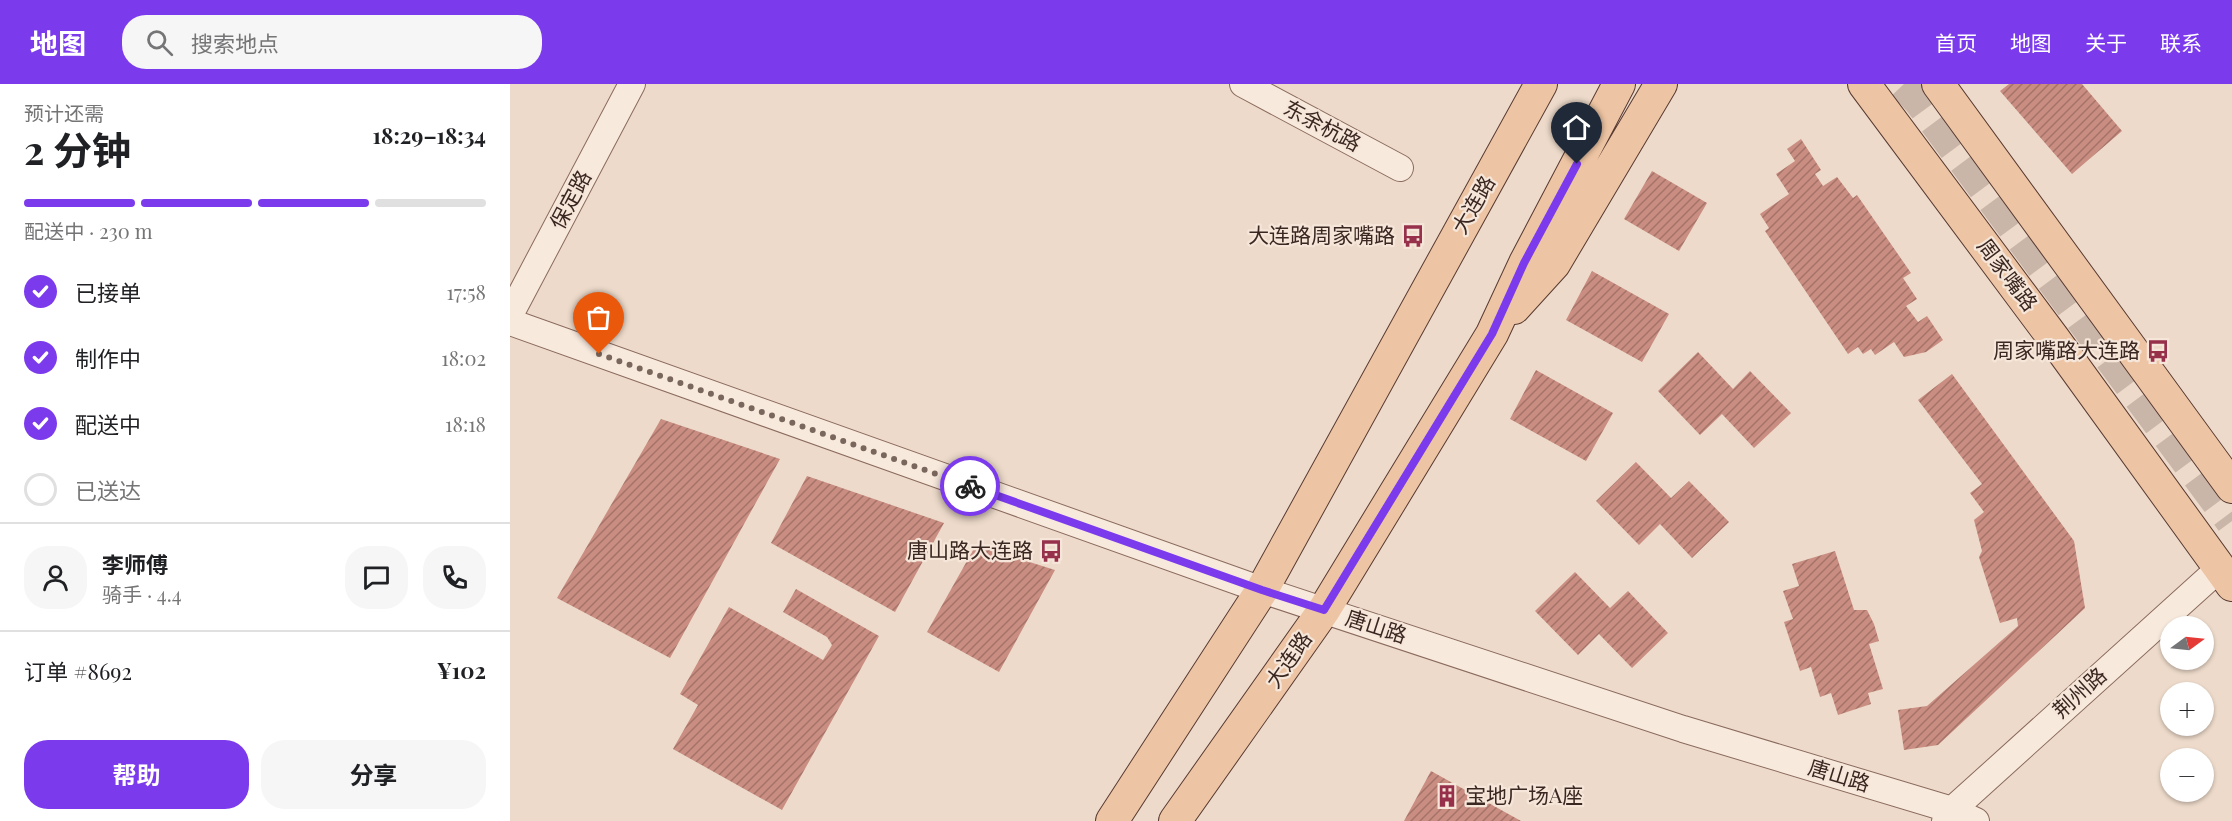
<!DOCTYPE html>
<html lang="zh">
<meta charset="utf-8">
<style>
:root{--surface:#fff;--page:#f6f6f6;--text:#202124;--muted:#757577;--line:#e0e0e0;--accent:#7c3aed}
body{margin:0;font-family:"Playfair Display","Noto Sans SC",serif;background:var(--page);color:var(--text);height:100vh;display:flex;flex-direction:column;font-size:22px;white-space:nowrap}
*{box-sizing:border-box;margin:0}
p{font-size:20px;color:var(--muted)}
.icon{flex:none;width:33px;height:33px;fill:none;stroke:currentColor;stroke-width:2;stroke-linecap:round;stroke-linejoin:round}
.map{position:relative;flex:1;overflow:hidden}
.panel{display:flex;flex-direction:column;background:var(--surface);width:510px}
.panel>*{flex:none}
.needle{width:39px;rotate:75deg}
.fabs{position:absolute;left:1650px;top:532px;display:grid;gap:12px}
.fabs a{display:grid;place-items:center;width:54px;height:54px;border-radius:50%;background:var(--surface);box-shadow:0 2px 4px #0004;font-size:30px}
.pin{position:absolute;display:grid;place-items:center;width:51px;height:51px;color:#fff;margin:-62px -26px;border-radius:50% 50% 50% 0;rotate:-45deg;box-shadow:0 0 6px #0007}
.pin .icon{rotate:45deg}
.courier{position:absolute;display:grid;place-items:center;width:60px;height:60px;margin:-30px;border:4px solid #7c3aed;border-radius:50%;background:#fff;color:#222;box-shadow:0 2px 8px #0007}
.head em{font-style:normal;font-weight:700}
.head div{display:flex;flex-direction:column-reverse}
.head{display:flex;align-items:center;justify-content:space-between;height:102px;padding:0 24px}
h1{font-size:39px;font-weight:700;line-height:45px}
.bar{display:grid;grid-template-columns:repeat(4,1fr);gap:9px 6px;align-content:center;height:72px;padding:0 24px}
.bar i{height:8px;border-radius:4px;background:var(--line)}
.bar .selected{background:var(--accent)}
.bar p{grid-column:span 4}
.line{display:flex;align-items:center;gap:15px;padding:0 24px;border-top:2px solid var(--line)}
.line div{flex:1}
.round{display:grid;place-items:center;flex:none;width:63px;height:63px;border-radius:24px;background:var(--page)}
ol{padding:0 24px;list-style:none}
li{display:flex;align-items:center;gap:18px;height:66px}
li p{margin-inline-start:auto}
li .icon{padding:6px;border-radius:50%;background:var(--accent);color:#fff;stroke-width:4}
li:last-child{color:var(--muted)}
li i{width:33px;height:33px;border:3px solid var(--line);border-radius:50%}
.cta{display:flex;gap:12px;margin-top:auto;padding:12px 24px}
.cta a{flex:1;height:69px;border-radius:24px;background:var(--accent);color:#fff;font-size:24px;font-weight:700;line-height:69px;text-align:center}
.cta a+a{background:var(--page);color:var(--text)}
header{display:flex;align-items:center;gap:36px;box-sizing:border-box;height:84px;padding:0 30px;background:var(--accent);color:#fff}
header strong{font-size:28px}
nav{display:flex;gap:33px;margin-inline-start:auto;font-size:21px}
.search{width:420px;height:54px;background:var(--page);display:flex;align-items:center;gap:15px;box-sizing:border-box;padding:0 21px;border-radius:24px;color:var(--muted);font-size:22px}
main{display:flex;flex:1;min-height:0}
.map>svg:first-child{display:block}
</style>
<header>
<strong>地图</strong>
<div class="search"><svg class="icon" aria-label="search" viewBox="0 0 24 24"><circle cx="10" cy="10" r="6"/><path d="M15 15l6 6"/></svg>搜索地点</div>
<nav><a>首页</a><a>地图</a><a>关于</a><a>联系</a></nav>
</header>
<main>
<section class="panel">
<div class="head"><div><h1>2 分钟</h1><p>预计还需</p></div><em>18:29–18:34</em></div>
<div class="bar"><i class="selected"></i><i class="selected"></i><i class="selected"></i><i></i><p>配送中 · 230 m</p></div>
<ol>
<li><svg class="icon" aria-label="check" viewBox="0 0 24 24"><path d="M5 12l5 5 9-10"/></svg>已接单<p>17:58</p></li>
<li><svg class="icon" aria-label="check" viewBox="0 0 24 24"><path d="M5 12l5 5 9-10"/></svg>制作中<p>18:02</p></li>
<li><svg class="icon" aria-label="check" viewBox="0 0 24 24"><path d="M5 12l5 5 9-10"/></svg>配送中<p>18:18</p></li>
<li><i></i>已送达</li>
</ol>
<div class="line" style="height:108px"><a class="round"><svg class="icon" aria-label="person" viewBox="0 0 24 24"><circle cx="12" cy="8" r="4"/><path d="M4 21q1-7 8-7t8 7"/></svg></a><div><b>李师傅</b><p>骑手 · 4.4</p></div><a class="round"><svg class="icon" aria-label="chat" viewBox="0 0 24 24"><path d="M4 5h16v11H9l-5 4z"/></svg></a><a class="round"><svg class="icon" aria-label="phone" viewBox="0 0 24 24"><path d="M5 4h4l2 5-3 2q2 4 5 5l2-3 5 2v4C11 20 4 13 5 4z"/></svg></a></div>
<div class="line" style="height:78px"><div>订单 #8692</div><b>¥102</b></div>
<div class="cta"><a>帮助</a><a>分享</a></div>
</section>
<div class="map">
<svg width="1722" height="737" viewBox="0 0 1722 737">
<defs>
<pattern id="building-hatch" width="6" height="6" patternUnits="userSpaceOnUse" patternTransform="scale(1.5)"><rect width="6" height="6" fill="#ca8d81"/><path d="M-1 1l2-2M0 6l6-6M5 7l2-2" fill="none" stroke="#a57369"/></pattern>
</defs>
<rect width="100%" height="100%" fill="#eddaca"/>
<path fill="url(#building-hatch)" d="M1499 0H1572L1612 47 1562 90 1490 7Z
M1291 55 1311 86 1305 90 1313 102 1327 93 1343 114 1347 111 1401 189 1393 194 1407 215 1396 222 1408 238 1417 232 1433 256 1416 268 1394 273 1384 258 1365 271 1361 265 1353 270 1348 263 1338 270 1255 147 1259 144 1250 130 1279 110 1266 90 1285 77 1277 65Z
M1142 87 1197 119 1169 167 1114 135Z
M1082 187 1159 230 1132 278 1056 236Z
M1188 268 1223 305 1240 287 1281 329 1244 364 1212 330 1190 351 1148 307Z
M1026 286 1103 329 1076 377 1000 335Z
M1442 290 1564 457 1575 524 1428 661 1394 666 1388 626 1417 622 1508 542 1507 534 1490 539 1469 473 1472 467 1464 436 1474 428 1460 409 1472 400 1408 316Z
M151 335 270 375 160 574 47 514Z
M1126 378 1161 414 1179 397 1219 438 1182 474 1150 440 1129 461 1086 417Z
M297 392 434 439 385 528 261 459Z
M466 461 545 486 489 588 417 548Z
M1325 467 1344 526H1357L1364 540 1369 557 1359 560 1373 605 1358 609 1361 620 1328 631 1321 609 1310 613 1301 583 1290 587 1274 538 1283 535 1273 507 1289 502 1282 480Z
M1065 488 1100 524 1118 507 1158 549 1122 584 1089 550 1068 571 1025 527Z
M286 505 369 552 272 726 163 665 188 621 170 610 219 523 313 576 322 561 317 553 273 528Z
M921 687 1011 737H894Z"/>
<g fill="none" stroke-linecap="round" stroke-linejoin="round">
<path stroke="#c9b6a8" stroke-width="33" stroke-dasharray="33 16" stroke-linecap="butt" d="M1394 0 1410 17 1722 437"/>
<g stroke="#8a6b5e" stroke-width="28">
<path id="minor" d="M733 0 890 84
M0 231 122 0
M0 238 752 506 1173 645 1442 726 1466 737
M1435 737 1442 726 1710 484"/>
</g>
<g stroke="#583a32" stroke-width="34">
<path id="major" d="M1354 0 1544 255 1722 501
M1428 0 1722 403
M1004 224 1044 180 1151 0
M602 737 752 506 1031 0
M665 737 814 526 982 250 1015 179 1109 0"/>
</g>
<use href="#minor" stroke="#f8e9dd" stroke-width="26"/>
<use href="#major" stroke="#eec5a4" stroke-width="32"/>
</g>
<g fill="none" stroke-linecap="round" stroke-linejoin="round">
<path stroke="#79665c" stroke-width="6" stroke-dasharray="0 10.8" d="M89 270 460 402"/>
<path stroke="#7c3aed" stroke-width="8" d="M460 402 752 506 814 526 982 250 1014 179 1067 80"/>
</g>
<defs>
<g id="bus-bare" transform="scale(1.8)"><path d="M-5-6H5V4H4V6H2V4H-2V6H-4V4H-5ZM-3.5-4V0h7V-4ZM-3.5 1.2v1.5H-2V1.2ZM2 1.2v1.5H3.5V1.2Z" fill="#97304b" stroke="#f5e6d9" stroke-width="2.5" paint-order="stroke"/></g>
<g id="building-bare" transform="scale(1.8)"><path d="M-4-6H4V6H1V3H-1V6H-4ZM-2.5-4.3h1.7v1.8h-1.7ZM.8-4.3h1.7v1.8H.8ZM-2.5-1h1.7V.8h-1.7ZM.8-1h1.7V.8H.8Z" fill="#97304b" stroke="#f5e6d9" stroke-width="2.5" paint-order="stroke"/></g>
</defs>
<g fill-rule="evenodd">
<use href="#bus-bare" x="903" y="152"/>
<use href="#bus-bare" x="1648" y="267"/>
<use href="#bus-bare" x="541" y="467"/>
<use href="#building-bare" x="937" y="712"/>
</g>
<g text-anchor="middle" stroke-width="4.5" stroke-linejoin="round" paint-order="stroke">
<g font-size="21" fill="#3b2721" stroke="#f5e6d9">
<text transform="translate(812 42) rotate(28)" y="7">东余杭路</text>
<text transform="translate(61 116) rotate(-62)" y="7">保定路</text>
<text transform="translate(964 121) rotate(-60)" y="7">大连路</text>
<text transform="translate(1497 191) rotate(53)" y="7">周家嘴路</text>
<text transform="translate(866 543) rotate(18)" y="7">唐山路</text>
<text transform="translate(779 576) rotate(-55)" y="7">大连路</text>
<text transform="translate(1570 609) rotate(-42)" y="7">荆州路</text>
<text transform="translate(1329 692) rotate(17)" y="7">唐山路</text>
</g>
<g font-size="21" fill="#3b2721" stroke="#f5e6d9" text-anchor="end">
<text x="885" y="159">大连路周家嘴路</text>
<text x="1630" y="274">周家嘴路大连路</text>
<text x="523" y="474">唐山路大连路</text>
<text x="955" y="719" text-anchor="start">宝地广场A座</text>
</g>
</g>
</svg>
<div class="fabs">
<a><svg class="needle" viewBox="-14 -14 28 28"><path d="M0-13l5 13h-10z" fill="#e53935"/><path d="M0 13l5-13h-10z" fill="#757577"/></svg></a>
<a>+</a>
<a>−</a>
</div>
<div class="pin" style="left:89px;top:270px;background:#ea580c"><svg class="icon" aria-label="bag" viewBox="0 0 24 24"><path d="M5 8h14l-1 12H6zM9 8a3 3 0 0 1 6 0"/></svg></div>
<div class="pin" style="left:1067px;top:80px;background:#1f2937"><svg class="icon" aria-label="home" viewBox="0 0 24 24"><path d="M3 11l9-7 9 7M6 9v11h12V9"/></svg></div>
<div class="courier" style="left:460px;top:402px"><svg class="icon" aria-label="bike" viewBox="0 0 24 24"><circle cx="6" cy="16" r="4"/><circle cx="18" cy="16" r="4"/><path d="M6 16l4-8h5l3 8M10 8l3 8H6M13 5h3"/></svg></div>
</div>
</main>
